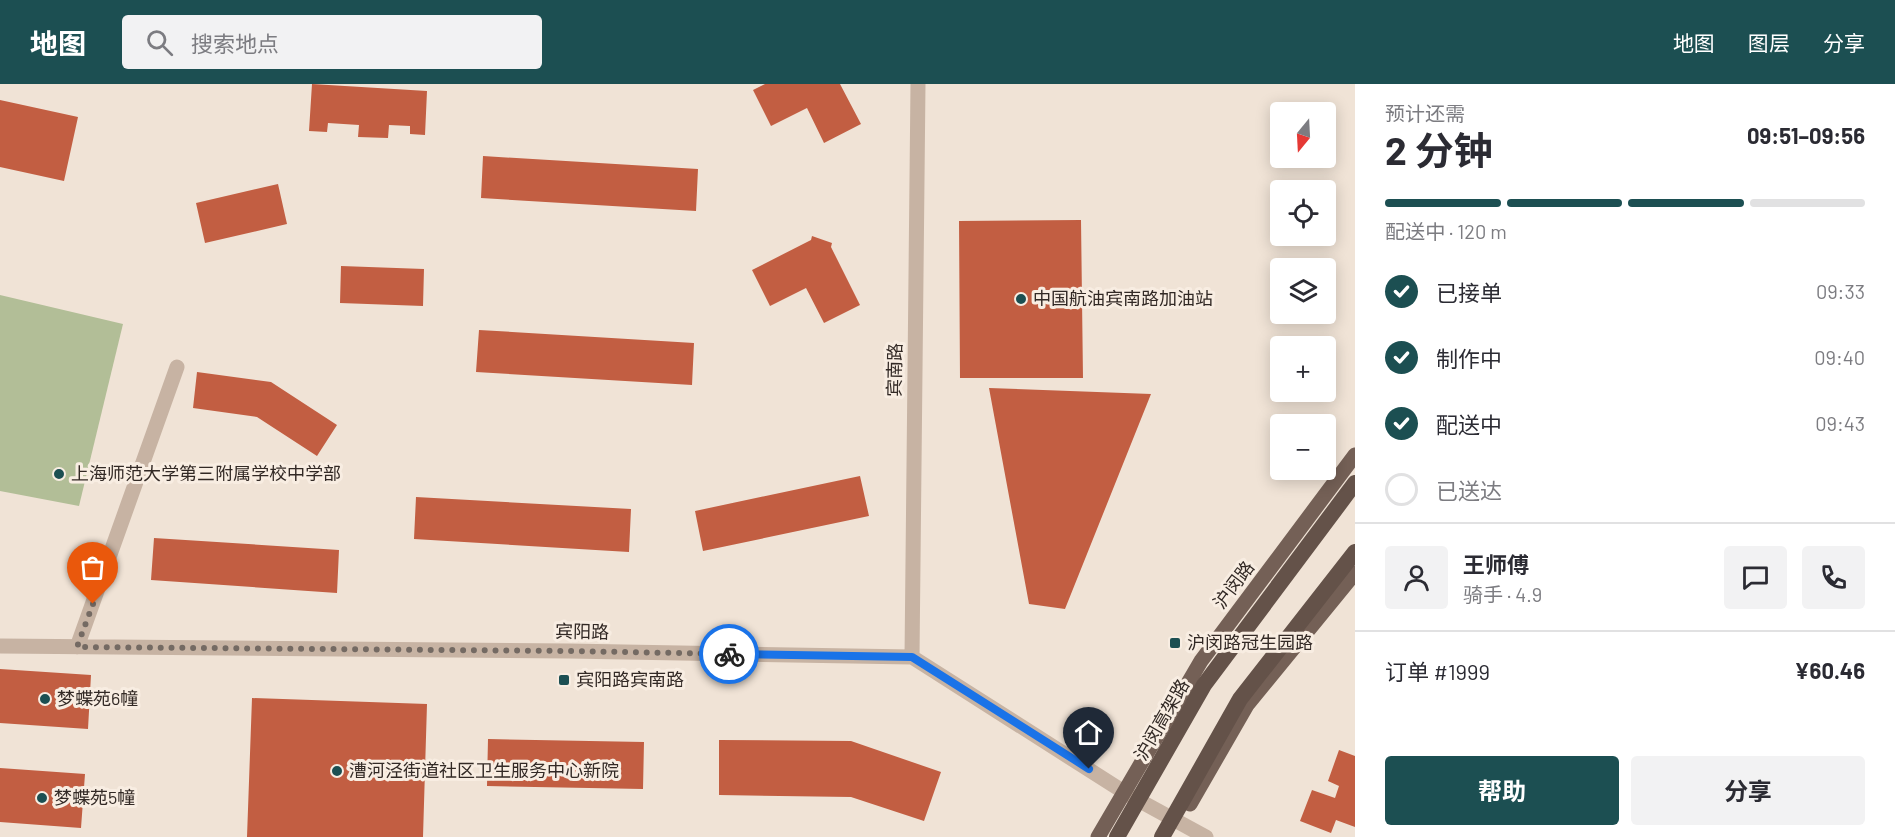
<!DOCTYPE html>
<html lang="zh">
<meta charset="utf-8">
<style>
:root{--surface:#fff;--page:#f2f2f3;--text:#2b2b33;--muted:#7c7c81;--line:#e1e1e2;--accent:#1c4f52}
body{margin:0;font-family:Barlow,"Noto Sans SC",sans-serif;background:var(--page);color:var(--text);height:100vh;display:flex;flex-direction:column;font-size:22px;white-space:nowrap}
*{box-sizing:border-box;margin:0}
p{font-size:20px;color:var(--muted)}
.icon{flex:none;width:33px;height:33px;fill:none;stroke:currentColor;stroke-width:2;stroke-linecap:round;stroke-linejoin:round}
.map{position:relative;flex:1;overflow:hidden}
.details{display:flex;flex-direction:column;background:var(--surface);width:540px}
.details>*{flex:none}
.needle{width:39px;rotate:198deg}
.buttons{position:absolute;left:1270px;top:18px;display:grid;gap:12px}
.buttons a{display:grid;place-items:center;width:66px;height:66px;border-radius:6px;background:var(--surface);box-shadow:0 3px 15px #0003;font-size:30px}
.pin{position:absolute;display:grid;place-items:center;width:51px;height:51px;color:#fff;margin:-62px -26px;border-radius:50% 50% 50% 0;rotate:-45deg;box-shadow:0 0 6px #0007}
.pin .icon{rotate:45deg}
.courier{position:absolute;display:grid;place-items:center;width:60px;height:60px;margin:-30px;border:4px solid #1a73e8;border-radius:50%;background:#fff;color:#222;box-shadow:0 2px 8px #0007}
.headline em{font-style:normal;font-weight:700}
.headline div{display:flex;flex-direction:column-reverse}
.headline{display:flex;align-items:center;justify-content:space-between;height:102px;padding:0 30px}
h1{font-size:39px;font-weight:700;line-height:45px}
.bar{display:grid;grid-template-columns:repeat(4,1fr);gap:9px 6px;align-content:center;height:72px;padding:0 30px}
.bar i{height:8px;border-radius:4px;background:var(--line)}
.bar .current{background:var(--accent)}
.bar p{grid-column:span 4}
.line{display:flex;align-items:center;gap:15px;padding:0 30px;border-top:2px solid var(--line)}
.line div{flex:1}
.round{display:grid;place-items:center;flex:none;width:63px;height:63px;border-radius:6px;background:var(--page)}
ol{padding:0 30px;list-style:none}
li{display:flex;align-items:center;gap:18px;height:66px}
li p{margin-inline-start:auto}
li .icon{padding:6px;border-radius:50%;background:var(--accent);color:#fff;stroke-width:4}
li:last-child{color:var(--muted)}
li i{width:33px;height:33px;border:3px solid var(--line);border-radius:50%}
.action{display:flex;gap:12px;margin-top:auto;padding:12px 30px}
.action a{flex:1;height:69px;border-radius:6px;background:var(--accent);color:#fff;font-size:24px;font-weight:700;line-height:69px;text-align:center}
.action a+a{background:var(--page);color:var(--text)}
header{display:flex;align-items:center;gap:36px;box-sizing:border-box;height:84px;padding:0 30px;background:var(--accent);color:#fff}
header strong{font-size:28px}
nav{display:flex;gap:33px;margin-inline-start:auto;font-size:21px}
.search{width:420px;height:54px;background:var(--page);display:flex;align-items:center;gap:15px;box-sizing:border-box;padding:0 21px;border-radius:6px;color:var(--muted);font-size:22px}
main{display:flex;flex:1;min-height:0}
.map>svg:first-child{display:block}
</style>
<header>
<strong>地图</strong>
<div class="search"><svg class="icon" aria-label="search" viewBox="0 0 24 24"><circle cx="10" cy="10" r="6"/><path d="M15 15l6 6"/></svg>搜索地点</div>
<nav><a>地图</a><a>图层</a><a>分享</a></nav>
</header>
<main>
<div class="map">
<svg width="1355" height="753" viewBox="0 0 1355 753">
<rect width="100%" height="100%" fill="#f0e3d6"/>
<path fill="#b2be97" d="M0 211 123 240 79 422 0 407Z"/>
<path fill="#c25e42" d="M312 0 427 7 425 51 410 50V42L389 41 388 54 358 53 359 41 328 39 327 48 309 47Z
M765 0H840L861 40 824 59 807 24 771 42 753 6Z
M0 16 78 33 64 97 0 83Z
M483 72 698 85 696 127 481 114Z
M278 100 287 140 205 159 196 119Z
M1081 136 1083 294H960L959 137Z
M812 152 832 159 831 163 860 221 824 239 806 204 770 222 752 186 811 156Z
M341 182 424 185 423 222 340 219Z
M479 246 694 259 692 301 476 288Z
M197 288 271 298 337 341 317 372 257 333 193 324Z
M989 304 1151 310 1065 525 1029 520Z
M860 392 869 432 703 467 695 427Z
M416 413 631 425 629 468 414 455Z
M154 454 339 466 337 509 151 496Z
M0 585 91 591 88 645 0 639Z
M252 614 427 620 423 753H247Z
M488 655 644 658 643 705 487 702Z
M719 656 851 657 941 688 924 737 851 713 719 711Z
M1339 666 1355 672V743L1336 736 1331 749 1300 737 1312 706 1335 714 1339 702 1328 697Z
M0 684 85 690 81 744 0 738Z"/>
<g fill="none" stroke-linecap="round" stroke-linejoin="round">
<path stroke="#c7b3a3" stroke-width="15" d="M0 562 569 567 912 573 1124 708
M77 563 177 283
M912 573 918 0"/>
<path stroke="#c7b3a3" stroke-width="15" d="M1129 711 1206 753"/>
<path stroke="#746056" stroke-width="15" d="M1190 720 1247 621 1355 489
M1098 753 1201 577 1355 371"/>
<path stroke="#645249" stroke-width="16" d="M1117 753 1204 601 1355 399
M1162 753 1240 615 1355 468"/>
</g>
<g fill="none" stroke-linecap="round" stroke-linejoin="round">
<path stroke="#746a63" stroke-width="6" stroke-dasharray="0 10.8" d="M93 520 77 563 569 567 729 570"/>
<path stroke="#1a73e8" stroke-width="8" d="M729 570 912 573 1089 685"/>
</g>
<g fill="#1c4f52" stroke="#f8ede2" stroke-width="2">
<circle cx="1021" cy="215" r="6"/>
<circle cx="59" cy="390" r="6"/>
<rect x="1169" y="553" width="12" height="12" rx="3"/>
<rect x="558" y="590" width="12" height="12" rx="3"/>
<circle cx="45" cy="615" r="6"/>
<circle cx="337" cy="687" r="6"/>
<circle cx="42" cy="714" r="6"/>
</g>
<g text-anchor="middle" stroke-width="6" stroke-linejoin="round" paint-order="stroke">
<g font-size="18" fill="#322925" stroke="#f8ede2" text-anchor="start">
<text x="1033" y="221">中国航油宾南路加油站</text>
<text x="71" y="396">上海师范大学第三附属学校中学部</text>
<text x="1187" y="565">沪闵路冠生园路</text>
<text x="576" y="602">宾阳路宾南路</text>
<text x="57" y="621">梦蝶苑6幢</text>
<text x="349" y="693">漕河泾街道社区卫生服务中心新院</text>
<text x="54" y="720">梦蝶苑5幢</text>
</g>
<g font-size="18" fill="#322925" stroke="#f8ede2">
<text transform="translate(895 286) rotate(-89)" y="6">宾南路</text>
<text transform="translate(1234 501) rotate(-53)" y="6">沪闵路</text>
<text transform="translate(582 548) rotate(1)" y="6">宾阳路</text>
<text transform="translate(1162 636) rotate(-60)" y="6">沪闵高架路</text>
</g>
</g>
</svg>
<div class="buttons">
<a><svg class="needle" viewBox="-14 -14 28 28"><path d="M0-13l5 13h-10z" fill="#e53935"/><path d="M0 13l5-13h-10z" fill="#7c7c81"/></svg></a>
<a><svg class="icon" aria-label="locate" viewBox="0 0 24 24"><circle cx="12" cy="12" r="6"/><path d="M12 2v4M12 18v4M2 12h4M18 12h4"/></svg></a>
<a><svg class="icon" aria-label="layers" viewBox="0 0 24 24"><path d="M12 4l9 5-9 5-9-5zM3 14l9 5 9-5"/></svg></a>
<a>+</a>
<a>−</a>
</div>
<div class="pin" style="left:93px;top:520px;background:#ea580c"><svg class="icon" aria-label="bag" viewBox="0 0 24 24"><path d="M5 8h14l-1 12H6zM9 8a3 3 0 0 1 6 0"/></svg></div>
<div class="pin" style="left:1089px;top:685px;background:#1f2937"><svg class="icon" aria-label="home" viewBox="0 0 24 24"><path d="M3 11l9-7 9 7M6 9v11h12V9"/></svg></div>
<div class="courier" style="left:729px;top:570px"><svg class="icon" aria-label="bike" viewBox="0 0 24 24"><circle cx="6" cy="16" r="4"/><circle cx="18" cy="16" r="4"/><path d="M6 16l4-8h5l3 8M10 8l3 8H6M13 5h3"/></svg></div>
</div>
<section class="details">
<div class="headline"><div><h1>2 分钟</h1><p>预计还需</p></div><em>09:51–09:56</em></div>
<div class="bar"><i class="current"></i><i class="current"></i><i class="current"></i><i></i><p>配送中 · 120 m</p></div>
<ol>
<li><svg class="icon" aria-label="check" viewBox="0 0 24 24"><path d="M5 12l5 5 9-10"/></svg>已接单<p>09:33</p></li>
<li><svg class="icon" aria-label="check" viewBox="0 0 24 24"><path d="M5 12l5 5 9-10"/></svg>制作中<p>09:40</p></li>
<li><svg class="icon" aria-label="check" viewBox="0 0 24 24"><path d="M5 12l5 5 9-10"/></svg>配送中<p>09:43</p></li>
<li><i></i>已送达</li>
</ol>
<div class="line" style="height:108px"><a class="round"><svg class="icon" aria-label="person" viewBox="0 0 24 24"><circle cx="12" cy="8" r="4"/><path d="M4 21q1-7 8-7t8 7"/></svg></a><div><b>王师傅</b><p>骑手 · 4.9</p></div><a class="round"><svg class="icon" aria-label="chat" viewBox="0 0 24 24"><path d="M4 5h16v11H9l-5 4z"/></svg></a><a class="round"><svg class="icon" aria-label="phone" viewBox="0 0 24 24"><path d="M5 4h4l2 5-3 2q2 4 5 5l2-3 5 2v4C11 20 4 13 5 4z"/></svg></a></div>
<div class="line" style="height:78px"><div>订单 #1999</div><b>¥60.46</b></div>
<div class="action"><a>帮助</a><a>分享</a></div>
</section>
</main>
